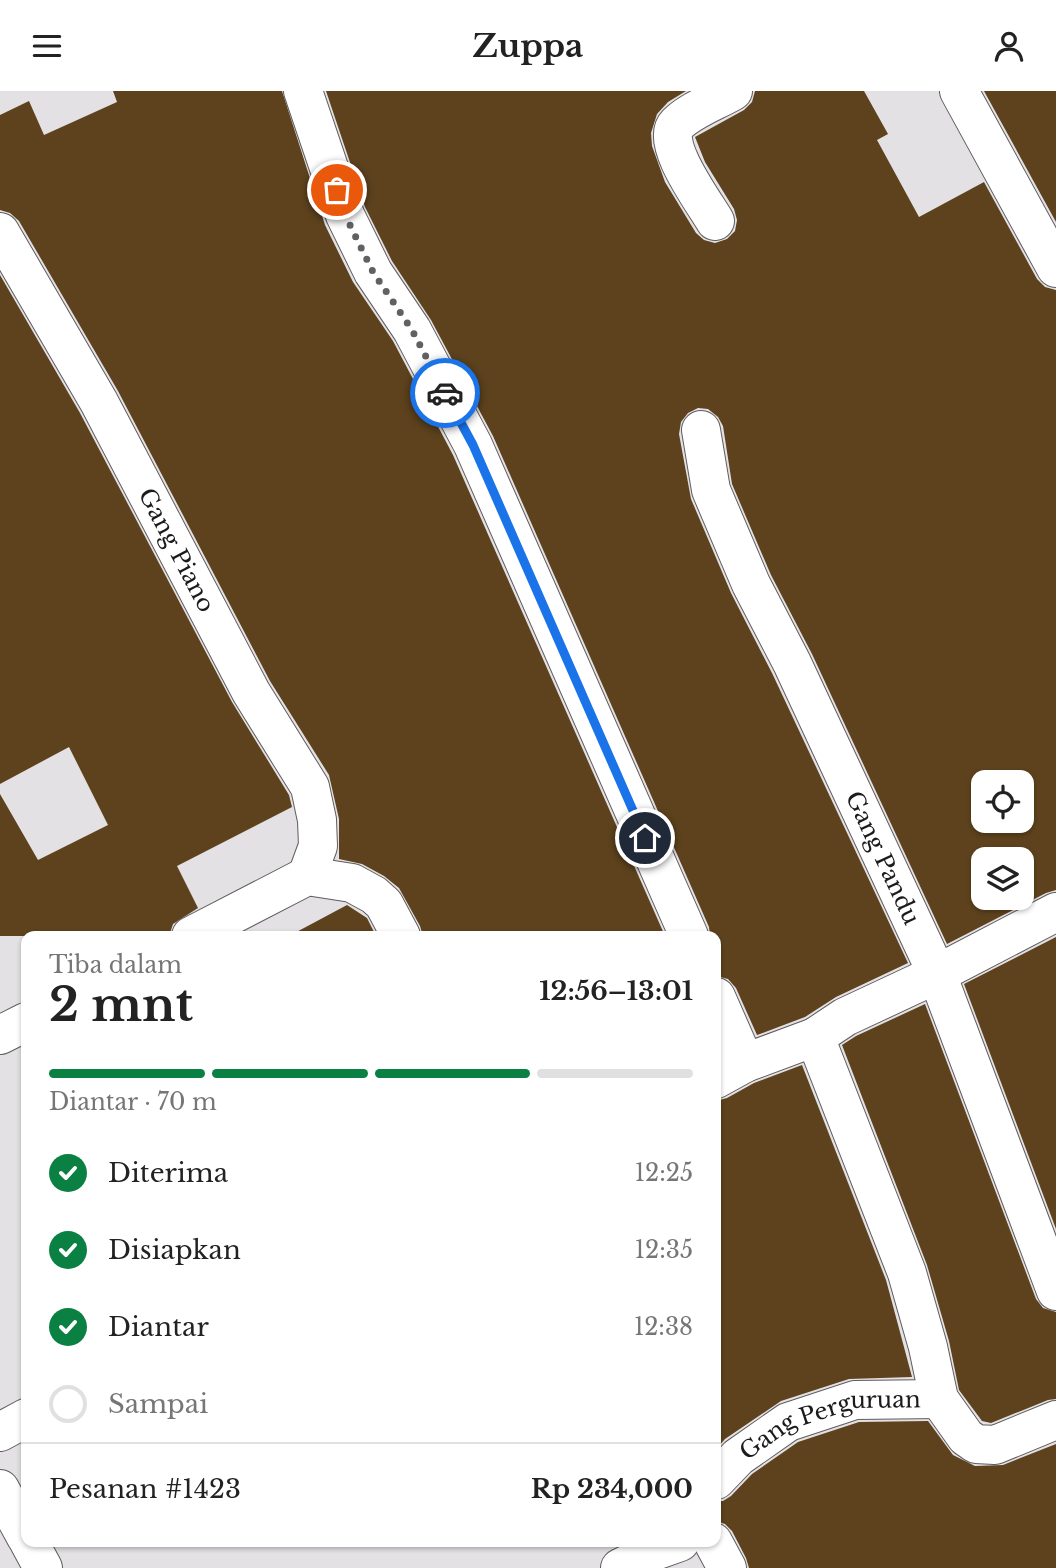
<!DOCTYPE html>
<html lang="id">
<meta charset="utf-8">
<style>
:root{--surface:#fff;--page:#f6f6f6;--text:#222;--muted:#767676;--line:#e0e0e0;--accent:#0b8043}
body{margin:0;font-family:"Libre Baskerville",serif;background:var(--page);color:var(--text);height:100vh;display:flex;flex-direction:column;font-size:26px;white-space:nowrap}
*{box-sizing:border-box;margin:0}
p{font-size:23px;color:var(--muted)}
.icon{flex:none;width:38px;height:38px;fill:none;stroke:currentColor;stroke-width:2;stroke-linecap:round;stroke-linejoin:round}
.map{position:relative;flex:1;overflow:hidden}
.side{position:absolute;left:21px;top:840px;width:700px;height:616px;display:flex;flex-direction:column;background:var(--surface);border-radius:14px;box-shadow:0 2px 5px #0004}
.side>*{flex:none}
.tools{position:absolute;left:971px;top:679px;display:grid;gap:14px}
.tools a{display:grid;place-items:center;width:63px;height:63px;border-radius:14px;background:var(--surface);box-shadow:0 2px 5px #0004;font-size:35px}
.pin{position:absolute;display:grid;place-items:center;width:60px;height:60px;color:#fff;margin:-30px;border:4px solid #fff;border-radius:50%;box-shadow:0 2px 7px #0007}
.courier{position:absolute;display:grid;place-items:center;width:70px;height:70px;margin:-35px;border:5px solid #1a73e8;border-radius:50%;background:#fff;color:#222;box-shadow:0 2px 9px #0007}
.head em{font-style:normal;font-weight:800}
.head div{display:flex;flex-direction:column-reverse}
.head{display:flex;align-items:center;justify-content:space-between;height:119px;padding:0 28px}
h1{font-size:46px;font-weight:800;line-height:52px}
.bar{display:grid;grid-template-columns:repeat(4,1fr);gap:10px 7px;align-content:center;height:84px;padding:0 28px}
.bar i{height:9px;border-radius:5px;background:var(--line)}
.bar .on{background:var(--accent)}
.bar p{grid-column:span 4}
.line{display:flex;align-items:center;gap:18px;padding:0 28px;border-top:2px solid var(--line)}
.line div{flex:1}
ol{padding:0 28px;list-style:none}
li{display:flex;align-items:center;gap:21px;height:77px}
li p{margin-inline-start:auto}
li .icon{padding:7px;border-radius:50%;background:var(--accent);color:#fff;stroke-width:4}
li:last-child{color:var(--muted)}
li i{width:38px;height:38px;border:4px solid var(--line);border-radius:50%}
header{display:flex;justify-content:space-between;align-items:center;height:91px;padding:0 28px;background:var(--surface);font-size:32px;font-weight:800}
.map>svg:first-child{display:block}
</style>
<header><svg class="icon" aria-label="menu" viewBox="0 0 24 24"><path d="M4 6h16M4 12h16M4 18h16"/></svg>Zuppa<svg class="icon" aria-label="person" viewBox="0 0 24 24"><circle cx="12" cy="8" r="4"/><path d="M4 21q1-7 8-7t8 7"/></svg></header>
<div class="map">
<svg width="1056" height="1477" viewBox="0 0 1056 1477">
<rect width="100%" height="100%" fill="#e4e1e4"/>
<path fill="#5d421d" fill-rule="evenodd" d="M113 0H282L325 134 353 191 393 250 453 364 665 845H423L420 835 399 797 384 785 362 773 339 768V728L329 684 270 590 118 300 19 130 10 122 0 119V24L29 10 44 44 117 11Z
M326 0H686L668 11 657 23 651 42 652 55 665 91 696 142 704 149 715 152 727 148 735 140 737 129 734 118 705 71 695 46 744 19 752 11 755 0H864L888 43 877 49 919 126 984 91 1037 188 1045 196 1056 199V799L1046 802 947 853 812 563 771 484 732 393 723 335 718 326 708 318 698 317 688 322 681 331 679 343 691 408 731 502 772 582 908 872 836 906 805 926 757 944 736 897 728 888 716 885V845H710L709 836 493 345 431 229 392 170 365 116ZM984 691H1022V730H984ZM984 768H1022V807H984Z
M984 0H1056V131Z
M0 184 80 322 232 611 289 704 292 716 177 775 198 817 173 833 169 845H0V703L38 769 108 734 69 656 0 693Z
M347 814 367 827 376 845H289Z
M1056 846V1138L964 893Z
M925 913 1036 1208 1043 1217 1056 1221V1308L1048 1309 991 1332 982 1330 959 1299 949 1250 927 1174 842 954 856 945Z
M802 974 886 1189 912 1286 849 1288 781 1310 725 1348 716 1358V1010L727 1007 754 992Z
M928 1330 953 1364 975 1375 1003 1374 1056 1353V1477H749L746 1467 732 1440 725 1433 716 1430V1410H723L731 1405 752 1383 798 1351 859 1331Z"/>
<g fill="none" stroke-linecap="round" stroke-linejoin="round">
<g stroke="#5f5c5e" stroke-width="40">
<g id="minor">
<path d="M303 0 345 124 373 181 412 239 473 354 689 845"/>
<path d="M959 0 1056 177"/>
<path d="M715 130C704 111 659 51 677 33 691 19 716 10 733 0"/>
<path id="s1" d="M0 141 99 311 251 601 310 696 317 729 318 755 307 785"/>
<path id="s2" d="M701 339 711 399 751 493 792 572 937 883 1056 1200"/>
<path d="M191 845 307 785 352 792 374 804 384 813 401 845"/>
<path d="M716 906 745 972"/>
<path d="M0 944 26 931"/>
<path d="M815 946 907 1182 928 1256 939 1308 966 1346 976 1353 995 1354 1056 1329"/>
<path d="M716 988 745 972 815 946 845 926 937 883 1056 821"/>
<path d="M0 1341 26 1327"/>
<path id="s3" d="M716 1389 738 1366 788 1331 855 1309 939 1308"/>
<path d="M0 1398 26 1446"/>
<path d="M29 1451 43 1477"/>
<path d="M713 1451 727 1477"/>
<path d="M620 1477 652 1461 680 1451"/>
</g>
</g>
<use href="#minor" stroke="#fff" stroke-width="38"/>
</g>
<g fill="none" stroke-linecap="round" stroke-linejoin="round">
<path stroke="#626062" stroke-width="7" stroke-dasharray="0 12.6" d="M337 99 345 124 373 181 412 239 445 302"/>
<path stroke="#1a73e8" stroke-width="9" d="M445 302 473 354 645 747"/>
</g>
<g text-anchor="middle" stroke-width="7" stroke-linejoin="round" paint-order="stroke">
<g font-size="23" fill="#1c1b1c" stroke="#e4e1e4">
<text dy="8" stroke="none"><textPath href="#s1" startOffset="364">Gang Piano</textPath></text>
<text dy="8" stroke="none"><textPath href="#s2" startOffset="467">Gang Pandu</textPath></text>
<text dy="8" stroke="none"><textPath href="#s3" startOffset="133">Gang Perguruan</textPath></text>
</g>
</g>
</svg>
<div class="tools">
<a><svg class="icon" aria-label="locate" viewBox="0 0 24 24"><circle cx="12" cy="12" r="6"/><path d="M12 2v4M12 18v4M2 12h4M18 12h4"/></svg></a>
<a><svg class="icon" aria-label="layers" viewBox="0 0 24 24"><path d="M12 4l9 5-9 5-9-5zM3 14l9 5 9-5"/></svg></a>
</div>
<div class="pin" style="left:337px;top:99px;background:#ea580c"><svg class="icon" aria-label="bag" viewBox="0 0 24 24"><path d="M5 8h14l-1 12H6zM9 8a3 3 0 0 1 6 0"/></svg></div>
<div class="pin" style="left:645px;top:747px;background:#1f2937"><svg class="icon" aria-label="home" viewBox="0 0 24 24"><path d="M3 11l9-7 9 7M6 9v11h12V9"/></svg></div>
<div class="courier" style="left:445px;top:302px"><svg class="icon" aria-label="car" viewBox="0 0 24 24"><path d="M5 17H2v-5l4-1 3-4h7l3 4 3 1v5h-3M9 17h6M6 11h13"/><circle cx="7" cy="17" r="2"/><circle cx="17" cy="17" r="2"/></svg></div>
<section class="side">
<div class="head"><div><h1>2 mnt</h1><p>Tiba dalam</p></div><em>12:56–13:01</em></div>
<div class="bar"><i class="on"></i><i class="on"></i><i class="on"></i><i></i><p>Diantar · 70 m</p></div>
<ol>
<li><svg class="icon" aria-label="check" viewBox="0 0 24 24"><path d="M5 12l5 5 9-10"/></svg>Diterima<p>12:25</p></li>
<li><svg class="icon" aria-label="check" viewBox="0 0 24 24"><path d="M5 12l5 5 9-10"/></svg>Disiapkan<p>12:35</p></li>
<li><svg class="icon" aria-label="check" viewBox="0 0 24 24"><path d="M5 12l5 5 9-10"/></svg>Diantar<p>12:38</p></li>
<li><i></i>Sampai</li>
</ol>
<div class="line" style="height:91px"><div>Pesanan #1423</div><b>Rp 234,000</b></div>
</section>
</div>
